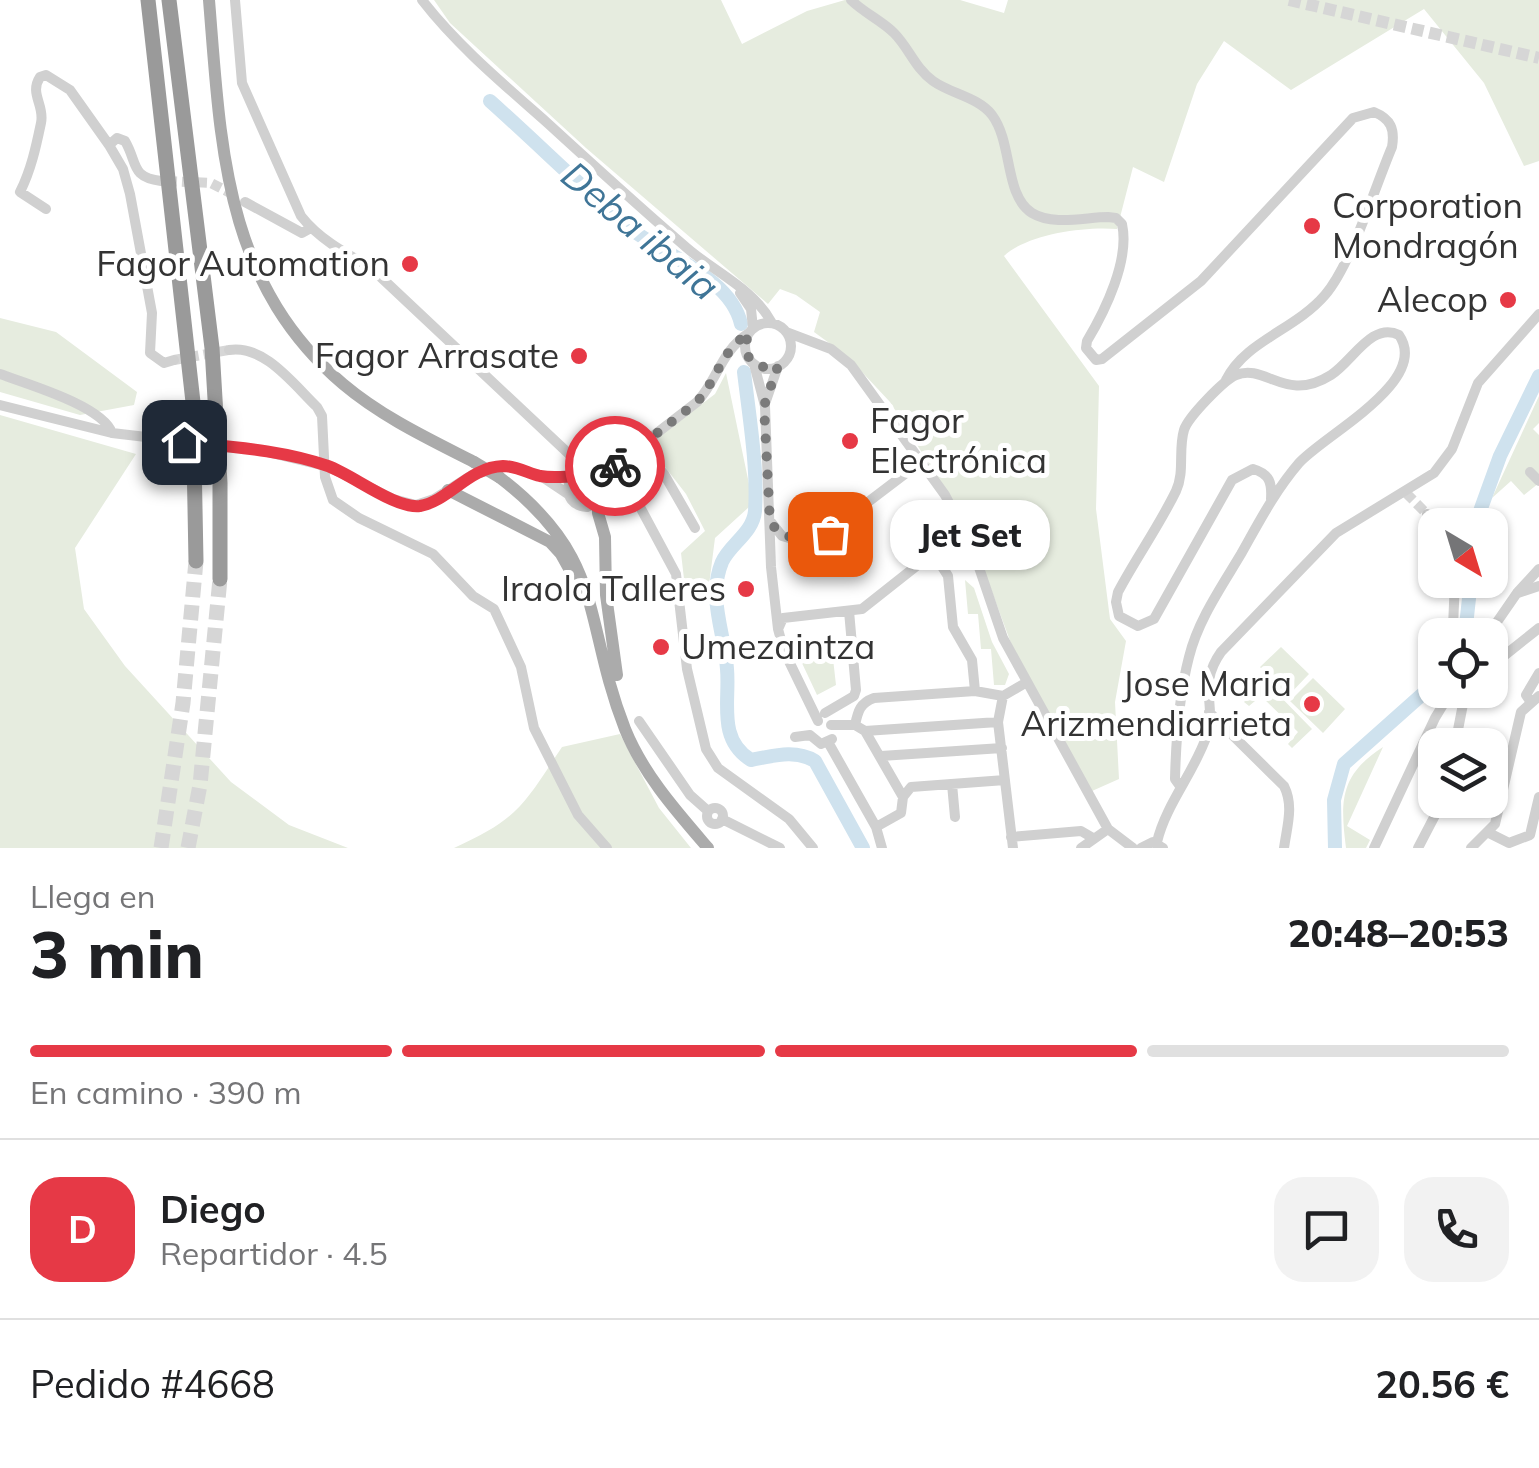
<!DOCTYPE html>
<html lang="es">
<meta charset="utf-8">
<style>
:root{--surface:#fff;--page:#f2f2f2;--text:#202124;--muted:#757577;--line:#e0e0e0;--accent:#e63946}
body{margin:0;font-family:Mulish,sans-serif;background:var(--page);color:var(--text);height:100vh;display:flex;flex-direction:column;font-size:38px;white-space:nowrap}
*{box-sizing:border-box;margin:0}
p{font-size:32px;color:var(--muted)}
.icon{flex:none;width:55px;height:55px;fill:none;stroke:currentColor;stroke-width:2;stroke-linecap:round;stroke-linejoin:round}
.map{position:relative;height:848px;overflow:hidden}
.drawer{display:flex;flex-direction:column;background:var(--surface);flex:1}
.drawer>*{flex:none}
.needle{width:65px;rotate:142deg}
.fabs{position:absolute;left:1418px;top:508px;display:grid;gap:20px}
.fabs a{display:grid;place-items:center;width:90px;height:90px;border-radius:20px;background:var(--surface);box-shadow:0 2px 8px #0004;font-size:50px}
.pin{position:absolute;display:grid;place-items:center;width:85px;height:85px;color:#fff;margin:-42px;border-radius:20px;box-shadow:0 5px 15px #0006}
.courier{position:absolute;display:grid;place-items:center;width:100px;height:100px;margin:-50px;border:8px solid #e63946;border-radius:50%;background:#fff;color:#222;box-shadow:0 2px 12px #0007}
.bubble{position:absolute;height:70px;border-radius:30px;background:var(--surface);box-shadow:0 2px 8px #0004;font-size:32px;font-weight:800;line-height:70px;text-align:center}
.head em{font-style:normal;font-weight:800}
.head div{display:flex;flex-direction:column-reverse}
.head{display:flex;align-items:center;justify-content:space-between;height:170px;padding:0 30px}
h1{font-size:65px;font-weight:800;line-height:75px}
.bar{display:grid;grid-template-columns:repeat(4,1fr);gap:15px 10px;align-content:center;height:120px;padding:0 30px}
.bar i{height:12px;border-radius:8px;background:var(--line)}
.bar .current{background:var(--accent)}
.bar p{grid-column:span 4}
.line{display:flex;align-items:center;gap:25px;padding:0 30px;border-top:2px solid var(--line)}
.line div{flex:1}
.round{display:grid;place-items:center;flex:none;width:105px;height:105px;border-radius:30px;background:var(--page)}
.map>svg:first-child{display:block}
</style>
<div class="map">
<svg width="1539" height="848" viewBox="0 0 1539 848">
<rect width="100%" height="100%" fill="#fff"/>
<path fill="#e6ecdf" d="M434 0H721L742 44 807 11 845 0H960L1004 13 1008 0H1539V161L1524 166 1484 83 1424 9 1291 90 1224 41 1197 84 1164 182 1133 167 1117 229C1085 226 1027 234 1004 256L1099 386 1096 509 1110 619 1126 641 1115 702 1119 779 1092 791 1012 646 967 524 890 402 847 356 814 332 820 312 796 295 780 289 768 304 586 148 450 23Z
M0 318 56 332 137 392 134 405 80 415 0 392Z
M726 373 749 484V507L715 538 708 593 686 596 681 553 705 531 686 494 648 445 715 394Z
M1539 396V423L1533 429 1539 435V483L1524 495 1511 481 1492 498Z
M0 415 136 454 75 548 84 609 125 666 231 782 289 825 348 848H0Z
M965 580 974 588 992 642 1009 674 1005 685H994L991 649H981L978 614H968Z
M831 641 836 685 817 695 793 644Z
M1281 647 1309 674 1287 697 1260 667Z
M1313 678 1345 709 1323 733 1290 701Z
M1265 681 1312 729 1292 748 1288 744 1298 732 1261 696 1249 706 1244 702Z
M620 734 659 808 691 848H454C519 819 524 804 562 747Z
M1383 747 1347 826 1370 840 1366 848H1346C1340 800 1340 775 1383 747Z"/>
<g fill="none" stroke-linecap="round" stroke-linejoin="round">
<path stroke="#cfe2ee" stroke-width="14" d="M490 101C536 142 580 186 627 226 661 254 731 277 741 324
M744 372C749 415 758 468 755 511 753 533 730 544 722 562 707 598 725 633 727 669 730 701 717 739 751 760 773 756 795 749 815 761L863 848
M1475 525 1500 456 1539 376
M1465 635 1471 580
M1335 848 1334 800 1344 764 1435 683"/>
<path stroke="#d6d6d6" stroke-width="10" stroke-dasharray="10 5" stroke-linecap="butt" d="M167 181 211 183 236 196
M174 360 229 350
M1406 493 1427 514"/>
<path stroke="#d6d6d6" stroke-width="12" stroke-dasharray="12 6" stroke-linecap="butt" d="M1289 0 1539 58"/>
<path stroke="#d6d6d6" stroke-width="15" stroke-dasharray="15 8" stroke-linecap="butt" d="M161 848 183 703 196 561
M188 848 200 785 220 579"/>
<path stroke="#d0d0d0" stroke-width="10" d="M235 0 242 83 301 216C319 239 345 253 370 267L586 470C594 474 599 478 602 486L598 501 587 507C573 506 566 497 569 483L579 473 592 474
M422 0C456 44 501 82 543 119 590 162 638 206 687 248 716 273 754 289 772 323
M851 0C864 13 881 20 894 33 909 48 915 68 933 81 951 94 978 97 992 115 1013 143 1004 195 1032 213 1053 226 1086 217 1108 217L1116 218 1122 224C1130 260 1105 311 1087 341L1086 348 1096 360 1102 359 1201 281 1353 118 1374 112C1391 119 1395 129 1392 147 1375 187 1351 265 1325 295 1295 330 1245 341 1226 380
M109 145 123 169 130 194 152 313 150 353 164 363 174 360
M245 202 302 233 311 228
M46 209 20 192C31 170 36 147 41 123 45 105 29 94 40 77L46 75 70 90 109 145 117 138 125 141C138 163 130 177 161 181
M740 293 751 309 753 328
M745 346a23 23 0 1 1 46 0a23 23 0 1 1-46 0Z
M786 332 831 349 851 365 945 495 972 547 1003 638 1108 829 1133 848
M229 350C264 344 294 385 317 407L322 416 325 477 333 500 359 518 433 554 473 596 494 609 521 667 534 728 578 815 607 848
M754 364 765 406 771 567 778 629 784 651 818 721
M0 374C27 384 103 406 112 433
M766 401 778 366
M0 405 112 433 146 437
M640 446 664 474 695 528
M259 450 329 467 393 499 416 505 434 499 472 475 508 466 541 476 568 494
M1530 472 1539 481
M594 475 609 470 697 402C719 378 720 352 749 333
M622 486 639 505 676 574 687 669 706 749 718 768 789 819 813 848
M1427 514 1439 525
M771 522 782 536 789 538 822 537 922 461
M965 531 931 549 948 576 953 627 972 660 975 691
M1455 580 1453 627 1459 633 1469 635
M1518 593 1539 586
M779 627 783 618 862 609 924 560
M1488 635 1517 593 1539 569
M1490 667 1539 628
M1530 701 1526 695 1539 673
M1209 712 1284 786C1294 806 1287 826 1284 848
M825 713 854 696 856 690 849 611
M639 721 690 795 708 811
M831 725H855L865 731 903 797 901 813 876 827
M855 725C858 711 860 703 874 698L975 691 1003 696
M865 731 998 722
M795 737 810 735 821 744 832 739
M828 742 876 827 882 848
M1455 745 1464 699 1471 690
M881 756 1002 748
M952 784 955 817
M1180 786 1175 779C1176 740 1179 695 1189 657 1198 620 1222 586 1241 554 1259 522 1275 491 1299 463 1324 435 1431 381 1399 335 1372 321 1352 362 1331 375 1285 404 1266 363 1236 375 1224 380 1188 417 1184 430 1178 450 1185 472 1176 491 1159 526 1136 558 1118 592L1116 602 1119 616 1138 626 1154 619 1232 480 1253 469C1270 474 1272 483 1271 499
M903 797 911 787 1005 780
M707 816a8 8 0 1 1 16 0a8 8 0 1 1-16 0Z
M722 819 780 848
M1489 833 1509 843 1530 835 1539 797
M1011 837 1081 831 1093 838
M1157 842C1166 804 1194 773 1207 735 1217 704 1197 686 1221 652L1336 533 1434 473 1452 449 1478 383 1539 314
M1013 848 998 722 1003 696 1027 682
M1081 848 1108 829
M1141 848 1153 842 1163 848
M1374 848 1435 718 1452 690
M1418 848 1443 800
M1471 848 1495 824 1521 712 1539 696"/>
<path stroke="#ababab" stroke-width="12" d="M209 0C221 146 223 281 343 384 382 417 429 439 474 462
M499 477C607 559 582 619 625 729 643 774 677 812 708 848
M448 490 550 542 561 554 576 581
M598 501V513L605 537 606 595 617 675"/>
<path stroke="#9a9a9a" stroke-width="15" d="M148 0 193 402 196 561
M169 0 212 348 220 483V579"/>
<path stroke="#d0d0d0" stroke-width="10" d="M146 437 259 450"/>
<path stroke="#ababab" stroke-width="12" d="M474 462 499 477"/>
</g>
<g fill="none" stroke-linecap="round" stroke-linejoin="round">
<path stroke="#7a7a7a" stroke-width="10" stroke-dasharray="0 18" d="M615 466 697 402C719 377 720 352 749 333 739 356 755 372 778 366L764 406 770 522C784 541 808 543 830 534"/>
<path stroke="#e63946" stroke-width="12" d="M184 442C232 447 282 450 328 466 353 475 395 509 420 506 449 501 469 467 503 466 516 466 528 473 540 476 557 479 601 475 615 466"/>
</g>
<g fill="#e63946" stroke="#fff" stroke-width="4">
<circle cx="1312" cy="226" r="10"/>
<circle cx="410" cy="264" r="10"/>
<circle cx="1508" cy="300" r="10"/>
<circle cx="579" cy="356" r="10"/>
<circle cx="850" cy="441" r="10"/>
<circle cx="746" cy="589" r="10"/>
<circle cx="661" cy="647" r="10"/>
<circle cx="1312" cy="704" r="10"/>
</g>
<g text-anchor="middle" stroke-width="10" stroke-linejoin="round" paint-order="stroke">
<g font-size="35" fill="#333" stroke="#fff" text-anchor="end">
<text x="1332" y="218" text-anchor="start">Corporation<tspan x="1332" dy="40">Mondragón</tspan></text>
<text x="390" y="276">Fagor Automation</text>
<text x="1488" y="312">Alecop</text>
<text x="559" y="368">Fagor Arrasate</text>
<text x="870" y="433" text-anchor="start">Fagor<tspan x="870" dy="40">Electrónica</tspan></text>
<text x="726" y="601">Iraola Talleres</text>
<text x="681" y="659" text-anchor="start">Umezaintza</text>
<text x="1292" y="696">Jose Maria<tspan x="1292" dy="40">Arizmendiarrieta</tspan></text>
</g>
<g font-size="38" font-style="italic" fill="#3f7597" stroke="#fff">
<text transform="translate(640 231) rotate(40)" y="13">Deba ibaia</text>
</g>
</g>
</svg>
<div class="fabs">
<a><svg class="needle" viewBox="-14 -14 28 28"><path d="M0-13l5 13h-10z" fill="#e53935"/><path d="M0 13l5-13h-10z" fill="#757577"/></svg></a>
<a><svg class="icon" aria-label="locate" viewBox="0 0 24 24"><circle cx="12" cy="12" r="6"/><path d="M12 2v4M12 18v4M2 12h4M18 12h4"/></svg></a>
<a><svg class="icon" aria-label="layers" viewBox="0 0 24 24"><path d="M12 4l9 5-9 5-9-5zM3 14l9 5 9-5"/></svg></a>
</div>
<div class="pin" style="left:830px;top:534px;background:#ea580c"><svg class="icon" aria-label="bag" viewBox="0 0 24 24"><path d="M5 8h14l-1 12H6zM9 8a3 3 0 0 1 6 0"/></svg></div>
<div class="pin" style="left:184px;top:442px;background:#1f2937"><svg class="icon" aria-label="home" viewBox="0 0 24 24"><path d="M3 11l9-7 9 7M6 9v11h12V9"/></svg></div>
<div class="courier" style="left:615px;top:466px"><svg class="icon" aria-label="bike" viewBox="0 0 24 24"><circle cx="6" cy="16" r="4"/><circle cx="18" cy="16" r="4"/><path d="M6 16l4-8h5l3 8M10 8l3 8H6M13 5h3"/></svg></div>
<div class="bubble" style="left:890px;top:500px;width:160px">Jet Set</div>
</div>
<section class="drawer">
<div class="head"><div><h1>3 min</h1><p>Llega en</p></div><em>20:48–20:53</em></div>
<div class="bar"><i class="current"></i><i class="current"></i><i class="current"></i><i></i><p>En camino · 390 m</p></div>
<div class="line" style="height:180px"><b class="round" style="background:var(--accent);color:#fff">D</b><div><b>Diego</b><p>Repartidor · 4.5</p></div><a class="round"><svg class="icon" aria-label="chat" viewBox="0 0 24 24"><path d="M4 5h16v11H9l-5 4z"/></svg></a><a class="round"><svg class="icon" aria-label="phone" viewBox="0 0 24 24"><path d="M5 4h4l2 5-3 2q2 4 5 5l2-3 5 2v4C11 20 4 13 5 4z"/></svg></a></div>
<div class="line" style="height:130px"><div>Pedido #4668</div><b>20.56 €</b></div>
</section>
